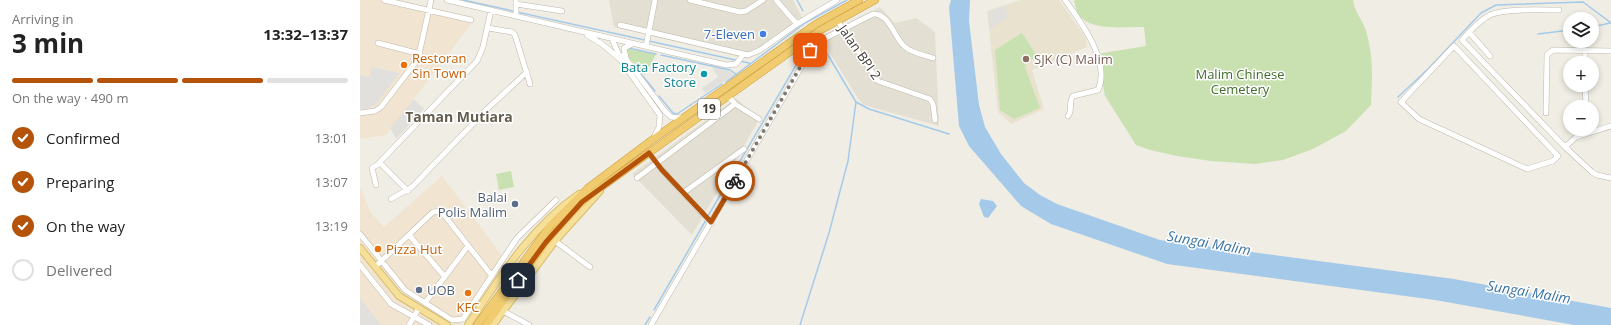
<!DOCTYPE html>
<meta charset="utf-8">
<style>
:root{--surface:#fff;--page:#f2f2f2;--text:#222;--muted:#767676;--line:#e0e0e0;--accent:#b45309}
body{margin:0;font-family:"Open Sans",sans-serif;background:var(--page);color:var(--text);height:100vh;display:flex;flex-direction:column;font-size:15px;white-space:nowrap}
*{box-sizing:border-box;margin:0}
p{font-size:13px;color:var(--muted)}
.icon{flex:none;width:22px;height:22px;fill:none;stroke:currentColor;stroke-width:2;stroke-linecap:round;stroke-linejoin:round}
.map{position:relative;flex:1;overflow:hidden}
.side{display:flex;flex-direction:column;background:var(--surface);width:360px}
.side>*{flex:none}
.controls{position:absolute;left:1203px;top:12px;display:grid;gap:8px}
.controls a{display:grid;place-items:center;width:36px;height:36px;border-radius:50%;background:var(--surface);box-shadow:0 2px 6px #0003;font-size:20px}
.pin{position:absolute;display:grid;place-items:center;width:34px;height:34px;color:#fff;margin:-17px;border-radius:8px;box-shadow:0 2px 6px #0006}
.courier{position:absolute;display:grid;place-items:center;width:40px;height:40px;margin:-20px;border:3px solid #b45309;border-radius:50%;background:#fff;color:#222;box-shadow:0 1px 5px #0007}
.headline em{font-style:normal;font-weight:700}
.headline div{display:flex;flex-direction:column-reverse}
.headline{display:flex;align-items:center;justify-content:space-between;height:68px;padding:0 12px}
h1{font-size:26px;font-weight:700;line-height:30px}
.bar{display:grid;grid-template-columns:repeat(4,1fr);gap:6px 4px;align-content:center;height:48px;padding:0 12px}
.bar i{height:5px;border-radius:3px;background:var(--line)}
.bar .current{background:var(--accent)}
.bar p{grid-column:span 4}
ol{padding:0 12px;list-style:none}
li{display:flex;align-items:center;gap:12px;height:44px}
li p{margin-inline-start:auto}
li .icon{padding:4px;border-radius:50%;background:var(--accent);color:#fff;stroke-width:4}
li:last-child{color:var(--muted)}
li i{width:22px;height:22px;border:2px solid var(--line);border-radius:50%}
main{display:flex;flex:1;min-height:0}
.map>svg:first-child{display:block}
</style>
<main>
<section class="side">
<div class="headline"><div><h1>3 min</h1><p>Arriving in</p></div><em>13:32–13:37</em></div>
<div class="bar"><i class="current"></i><i class="current"></i><i class="current"></i><i></i><p>On the way · 490 m</p></div>
<ol>
<li><svg class="icon" aria-label="check" viewBox="0 0 24 24"><path d="M5 12l5 5 9-10"/></svg>Confirmed<p>13:01</p></li>
<li><svg class="icon" aria-label="check" viewBox="0 0 24 24"><path d="M5 12l5 5 9-10"/></svg>Preparing<p>13:07</p></li>
<li><svg class="icon" aria-label="check" viewBox="0 0 24 24"><path d="M5 12l5 5 9-10"/></svg>On the way<p>13:19</p></li>
<li><i></i>Delivered</li>
</ol>
</section>
<div class="map">
<svg width="1251" height="325" viewBox="0 0 1251 325">
<rect width="100%" height="100%" fill="#f0ede4"/>
<path fill="#e4dfd3" d="M249 0H433L444 21 388 59 254 27Z
M520 7 535 23 556 18 575 32 579 126 504 105 499 100 460 37Z
M376 98 399 120 332 235 272 174Z"/>
<path fill="#f1e5d1" d="M0 0H41L116 18 26 135 0 139Z
M82 176 147 262 100 325H0V187L11 213 24 227Z"/>
<path fill="#e8e2cf" d="M661 0H699L726 38 727 47 672 70 684 109 651 124 638 112 627 11Z"/>
<path fill="#c9e1b0" d="M714 0H993C994 12 1003 20 1006 31 1014 59 1012 77 1011 105L986 131 953 149 923 160 895 164 851 161 817 156 790 150 776 145 745 96 737 54 786 46 784 27C767 27 729 31 719 15 716 11 715 4 714 0Z
M662 33 677 56 666 63 665 67 680 108 654 119 640 110 635 50Z
M269 49 296 54 285 75 267 56 266 50Z
M151 171 154 187 139 190 136 174Z"/>
<path fill="#e1e0dc" d="M644 6 649 16 629 30V12Z
M12 67 40 73 16 104 8 109H0V75L10 77Z
M352 67 367 70 375 75 345 93 342 88 358 77Z
M54 99 64 109 36 139 30 128Z
M0 298 21 325H0Z"/>
<path fill="#a5cae9" d="M591 0H610L609 21 619 105 625 127 641 154 664 183 680 195 697 204 800 240 1094 279 1251 308V325H1214L1075 300 807 264 691 224 661 206 609 146 599 126 589 7Z
M621 199 633 201 637 206 628 218 624 217 619 204Z"/>
<g fill="none" stroke-linecap="round" stroke-linejoin="round">
<path stroke="#a5cae9" stroke-width="1.5" d="M103 0 389 63
M437 0 443 11
M1232 27 1250 23
M1178 34 1210 30
M462 45 496 102 509 109 589 134
M268 48 296 54
M301 55 370 70 377 75
M277 69 295 91
M366 82 445 23 487 0
M299 96 313 113 317 114 362 84
M1038 97 1068 69 1121 13 1136 5 1223 2 1251 23
M348 216 446 48 457 40
M294 310 346 220
M285 325 290 317
M440 325 469 233 488 161 496 102"/>
<g stroke="#beb8ab" stroke-width="6">
<path id="minor" d="M24 0 111 20
M87 0 366 65 376 64 383 55
M330 0 380 12 386 11 403 0
M416 0 437 24
M705 0C721 22 751 62 738 90L713 96C708 102 713 110 708 116
M156 4 202 11
M1199 10C1182 10 1144 8 1130 15 1120 20 1110 31 1102 40L1205 147 1232 172 1237 175 1251 178
M156 16V0
M477 20 518 81 570 99 573 104 575 120
M260 25 388 55 400 50 437 24 477 0
M128 28 152 32 155 35 170 84
M1109 32 1130 56
M227 35 242 44 262 61
M252 39 262 62 300 115 299 127 294 137
M18 43 60 54
M286 46 295 0
M1094 46 1198 156 1193 161 1167 169 1059 119 1041 102Z
M1225 50V63
M260 55 266 59 304 110 311 117 322 118
M266 58 264 48 272 44
M1225 85 1226 107
M375 104 399 119
M0 113 15 111 21 107 58 59 71 0
M1186 113 1187 55 1193 50 1251 51
M1205 147 1216 137 1251 126
M289 153 302 170 351 223
M20 163 48 191
M277 178 375 104 368 96
M16 185 12 168 17 165 117 61 123 47 131 10
M323 193 384 149
M31 199 52 187 127 109 167 72
M0 234 45 290 92 320 103 319 157 238 196 200
M49 235 85 277
M195 241 230 267
M0 265 31 304 69 325
M15 267 73 212 81 211 132 276
M65 303 108 246
M143 311 169 325
M49 325 59 308
M291 325 451 50 458 42 513 14C529 13 534 37 544 46 551 53 564 55 573 58"/>
</g>
<g stroke="#d8bc6b" stroke-width="8">
<path id="major" d="M0 248 39 296 87 325
M108 325C140 277 171 227 219 194
M133 325 195 241 240 191"/>
</g>
<g stroke="#cea041" stroke-width="8">
<path id="highway" d="M117 325 190 226 228 188 292 140 456 24 499 0
M126 325C159 279 190 230 233 193L459 31 515 0"/>
</g>
<use href="#minor" stroke="#fff" stroke-width="5"/>
<use href="#major" stroke="#f5df99" stroke-width="6"/>
<use href="#highway" stroke="#f0cb6f" stroke-width="7"/>
</g>
<g fill="none" stroke-linecap="round" stroke-linejoin="round">
<path stroke="#7f7b72" stroke-width="4" stroke-dasharray="0 7.2" d="M375 181 450 50"/>
<path stroke="#b45309" stroke-width="5" d="M158 280 186 242 222 202 289 153 302 170 351 222 375 181"/>
</g>
<circle fill="#3f7fe0" stroke="#fff" stroke-width="1.5" cx="403" cy="34" r="4"/>
<circle fill="#8d6e63" stroke="#fff" stroke-width="1.5" cx="666" cy="59" r="4"/>
<g fill="#e8710a" stroke="#fff" stroke-width="1.5">
<circle cx="44" cy="65" r="4"/>
<circle cx="18" cy="249" r="4"/>
<circle cx="108" cy="293" r="4"/>
</g>
<circle fill="#0f9aa8" stroke="#fff" stroke-width="1.5" cx="344" cy="74" r="4"/>
<g fill="#5c6f8a" stroke="#fff" stroke-width="1.5">
<circle cx="155" cy="204" r="4"/>
<circle cx="59" cy="290" r="4"/>
</g>
<g text-anchor="middle" stroke-width="3" stroke-linejoin="round" paint-order="stroke">
<rect fill="#fff" stroke="#7b7772" stroke-width="1" x="338" y="99" width="22" height="20" rx="3"/>
<g font-size="12" font-weight="bold" fill="#423d35">
<text x="349" y="113">19</text>
</g>
<g font-size="13" fill="#366cbe" stroke="#fff" text-anchor="end">
<text x="395" y="39">7-Eleven</text>
</g>
<g font-size="13" fill="#423d35" stroke="#fff">
<text transform="translate(500 52) rotate(55)" y="5">Jalan BPI 2</text>
</g>
<g font-size="13" fill="#c56008" stroke="#fff" text-anchor="start">
<text x="52" y="63">Restoran<tspan x="52" dy="15">Sin Town</tspan></text>
<text x="26" y="254">Pizza Hut</text>
<text x="108" y="312" text-anchor="middle">KFC</text>
</g>
<g font-size="13" fill="#785e54" stroke="#fff" text-anchor="start">
<text x="674" y="64">SJK (C) Malim</text>
</g>
<g font-size="13" fill="#0d838f" stroke="#fff" text-anchor="end">
<text x="336" y="72">Bata Factory<tspan x="336" dy="15">Store</tspan></text>
</g>
<g font-size="13" fill="#436e2e" stroke="#fff">
<text x="880" y="79">Malim Chinese<tspan x="880" dy="15">Cemetery</tspan></text>
</g>
<g font-size="13" fill="#4e5e75" stroke="#fff" text-anchor="end">
<text x="147" y="202">Balai<tspan x="147" dy="15">Polis Malim</tspan></text>
<text x="67" y="295" text-anchor="start">UOB</text>
</g>
<g font-size="14" font-weight="bold" fill="#645c4d" stroke="#fff">
<text x="99" y="122">Taman Mutiara</text>
</g>
<g font-size="14" font-style="italic" fill="#3872a3" stroke="#fff">
<text transform="translate(849 243) rotate(10)" y="5">Sungai Malim</text>
<text transform="translate(1169 292) rotate(9)" y="5">Sungai Malim</text>
</g>
</g>
</svg>
<div class="controls">
<a><svg class="icon" aria-label="layers" viewBox="0 0 24 24"><path d="M12 4l9 5-9 5-9-5zM3 14l9 5 9-5"/></svg></a>
<a>+</a>
<a>−</a>
</div>
<div class="pin" style="left:450px;top:50px;background:#ea580c"><svg class="icon" aria-label="bag" viewBox="0 0 24 24"><path d="M5 8h14l-1 12H6zM9 8a3 3 0 0 1 6 0"/></svg></div>
<div class="pin" style="left:158px;top:280px;background:#1f2937"><svg class="icon" aria-label="home" viewBox="0 0 24 24"><path d="M3 11l9-7 9 7M6 9v11h12V9"/></svg></div>
<div class="courier" style="left:375px;top:181px"><svg class="icon" aria-label="bike" viewBox="0 0 24 24"><circle cx="6" cy="16" r="4"/><circle cx="18" cy="16" r="4"/><path d="M6 16l4-8h5l3 8M10 8l3 8H6M13 5h3"/></svg></div>
</div>
</main>
